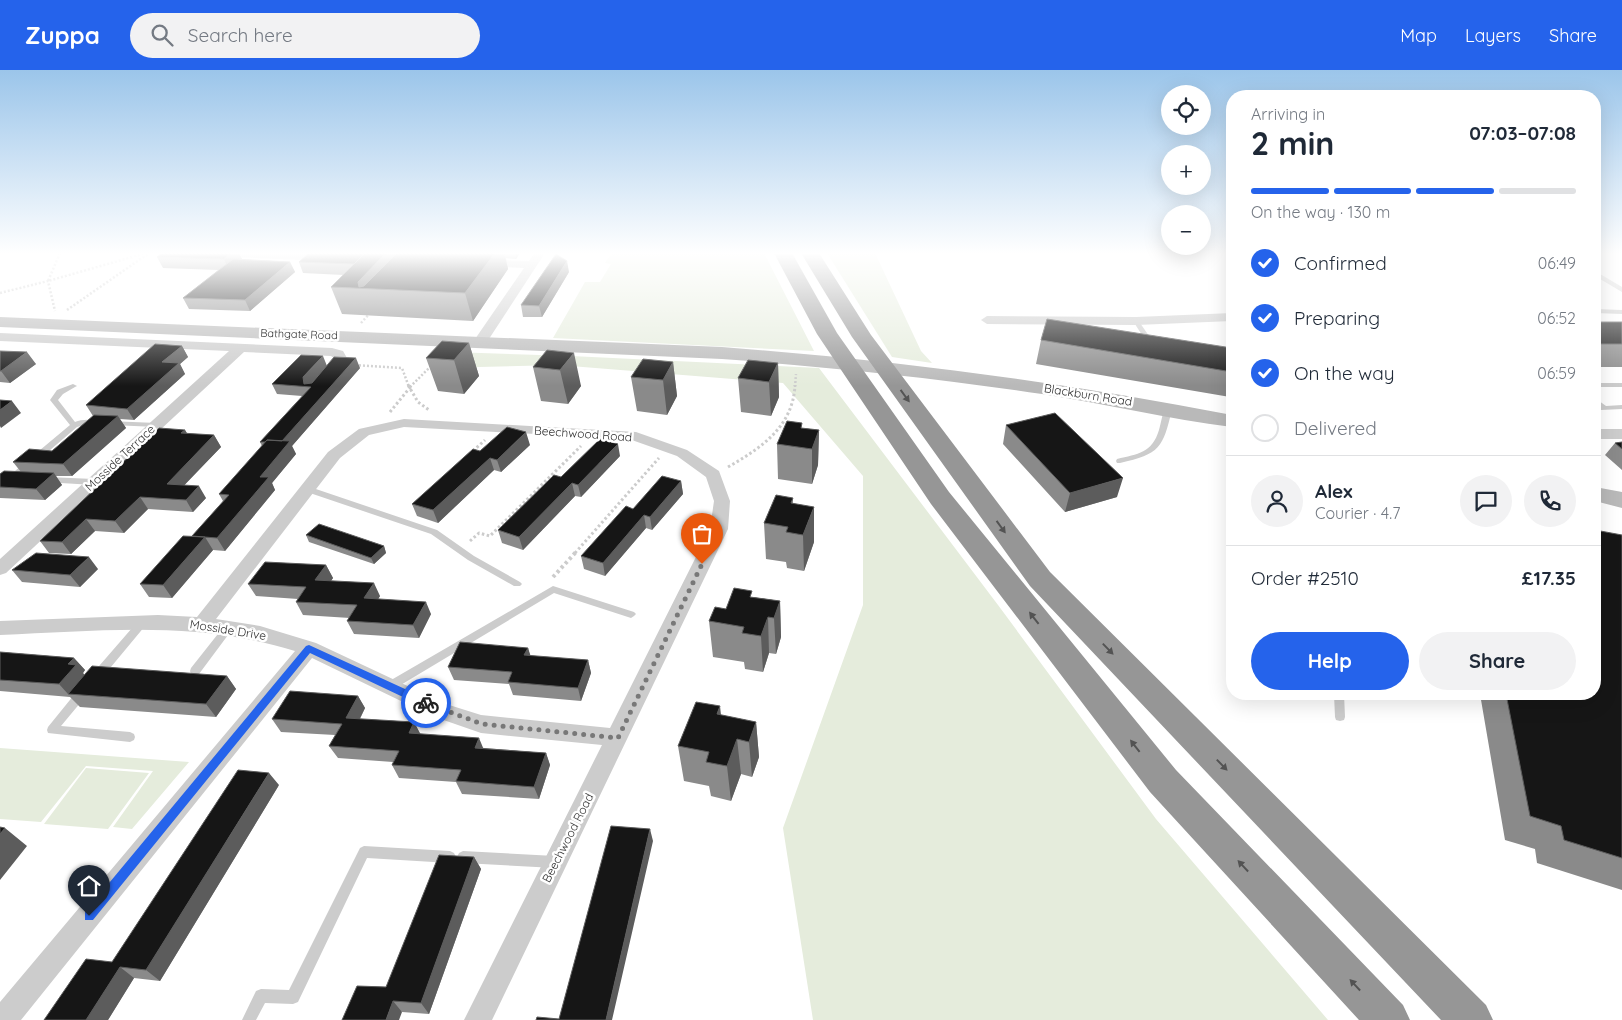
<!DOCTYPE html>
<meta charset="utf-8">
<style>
:root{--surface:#fff;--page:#f2f2f3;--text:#1f2937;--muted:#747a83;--line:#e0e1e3;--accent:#2563eb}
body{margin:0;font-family:Quicksand,sans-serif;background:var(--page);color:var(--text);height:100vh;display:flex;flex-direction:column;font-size:19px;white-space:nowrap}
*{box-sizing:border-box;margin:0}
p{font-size:16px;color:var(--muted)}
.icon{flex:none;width:28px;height:28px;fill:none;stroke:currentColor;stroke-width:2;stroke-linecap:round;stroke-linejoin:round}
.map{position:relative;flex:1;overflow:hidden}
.details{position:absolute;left:1226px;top:20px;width:375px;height:610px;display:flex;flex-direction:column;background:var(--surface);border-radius:20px;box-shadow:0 5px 20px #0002}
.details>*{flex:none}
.fabs{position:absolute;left:1161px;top:15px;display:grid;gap:10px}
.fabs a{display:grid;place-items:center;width:50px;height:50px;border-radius:50%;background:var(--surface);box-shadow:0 5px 20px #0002;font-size:25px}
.pin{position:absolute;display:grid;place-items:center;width:42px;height:42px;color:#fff;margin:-51px -21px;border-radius:50% 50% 50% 0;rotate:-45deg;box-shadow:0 0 5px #0007}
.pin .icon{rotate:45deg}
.courier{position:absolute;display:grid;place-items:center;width:50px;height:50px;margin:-25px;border:4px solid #2563eb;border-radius:50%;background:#fff;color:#222;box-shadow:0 1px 6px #0007}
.overview em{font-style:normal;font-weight:700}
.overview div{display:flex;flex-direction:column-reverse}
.overview{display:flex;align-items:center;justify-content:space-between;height:85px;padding:0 25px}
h1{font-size:32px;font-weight:700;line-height:38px}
.bar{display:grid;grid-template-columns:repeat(4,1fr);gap:8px 5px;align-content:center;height:60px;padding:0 25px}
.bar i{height:6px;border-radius:4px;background:var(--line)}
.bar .selected{background:var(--accent)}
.bar p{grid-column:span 4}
.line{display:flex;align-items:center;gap:12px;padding:0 25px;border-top:1px solid var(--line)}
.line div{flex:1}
.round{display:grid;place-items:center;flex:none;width:52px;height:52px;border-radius:26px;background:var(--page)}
ol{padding:0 25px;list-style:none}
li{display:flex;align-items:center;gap:15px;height:55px}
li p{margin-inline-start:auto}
li .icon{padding:5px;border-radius:50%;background:var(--accent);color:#fff;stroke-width:4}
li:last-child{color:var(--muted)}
li i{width:28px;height:28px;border:2px solid var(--line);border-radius:50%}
.action{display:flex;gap:10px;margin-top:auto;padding:10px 25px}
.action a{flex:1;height:58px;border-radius:30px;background:var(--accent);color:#fff;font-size:20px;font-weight:700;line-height:58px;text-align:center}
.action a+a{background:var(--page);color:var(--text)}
header{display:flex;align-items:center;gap:30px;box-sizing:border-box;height:70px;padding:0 25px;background:var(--accent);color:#fff}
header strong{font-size:24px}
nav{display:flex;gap:28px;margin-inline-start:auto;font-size:18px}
.search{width:350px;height:45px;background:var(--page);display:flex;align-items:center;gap:12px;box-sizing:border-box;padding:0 18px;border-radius:28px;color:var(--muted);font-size:19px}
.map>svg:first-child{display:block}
</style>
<header>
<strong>Zuppa</strong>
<div class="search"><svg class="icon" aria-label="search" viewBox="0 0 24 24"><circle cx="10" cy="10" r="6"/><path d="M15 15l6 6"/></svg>Search here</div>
<nav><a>Map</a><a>Layers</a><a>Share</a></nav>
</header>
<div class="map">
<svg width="1622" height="950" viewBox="0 0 1622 950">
<rect width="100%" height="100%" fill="#fff"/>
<path fill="#e5ecdc" d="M610 183H764L814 281 553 268 585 212H600L611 194 605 193 611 184Z
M827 183H875L921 281 932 293 892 287Z
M452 282 571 286 819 298 998 535 1156 749 1328 950H813L783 758 863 535V406L783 313 558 295 436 298Z
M0 678 189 692 132 759 113 757 153 701 86 696 41 752 0 749Z
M86 698 149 703 108 759 44 754Z"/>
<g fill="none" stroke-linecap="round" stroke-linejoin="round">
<path stroke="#ccc" stroke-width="2.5" stroke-dasharray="2 2" stroke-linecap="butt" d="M60 183 48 211 146 183
M0 223 48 211 55 241
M67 240 149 183
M361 253 370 243
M355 295 402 298 409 317
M410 317 433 294
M795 317 796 304"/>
<path stroke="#ccc" stroke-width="3" stroke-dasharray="2.5 2.5" stroke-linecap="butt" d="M408 315 418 332 429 340
M390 342 412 315
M473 381 485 370
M728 397C761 378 793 357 795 315
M470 471 479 463 490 466 581 376
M575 483 659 388"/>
<path stroke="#ccc" stroke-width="4" stroke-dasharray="3 3" stroke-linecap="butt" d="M553 507 576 482"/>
<path fill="#ccc" fill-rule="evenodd" d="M1595 201 1622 217V222L1595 206Z
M1595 239 1622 240V244L1595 243Z
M1136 249 1138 250 1149 266 1148 267 1138 269 1135 267 1142 265 1133 251Z
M1595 313H1622V317H1595Z
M73 314 77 316 75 317 63 324 58 330 75 352C83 349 94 349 100 353 94 357 84 354 77 357L15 410H9L8 408 9 406 70 355 50 330 57 320Z
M1595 328 1606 336 1622 335V339L1601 340 1595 334Z
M1165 337H1171L1172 339C1163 378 1160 384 1120 393H1117L1116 391 1117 389C1138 384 1152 383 1159 360 1161 353 1162 345 1165 337Z
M108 351 157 353 161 355 157 357 111 355 107 353Z
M47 407 94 409 98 412 94 415 44 412 43 410 44 408Z
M307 416 437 460 474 486 520 512 522 514 520 516H514L468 490 431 464 304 421 303 419 304 417Z
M553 516 634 542 636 544 634 546 631 548 554 523 394 619 390 620 386 619 385 616 386 613Z
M142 549 145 550 147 553 145 556 101 609 97 610 93 609 92 606 93 603 139 550Z
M228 554 231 555 233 558 231 561 199 604 195 605 191 604 190 601 191 598 225 555Z
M82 619 86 620 87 623 86 626 61 656 130 662 134 664 135 667 134 670 130 672 48 663 47 660 48 657 78 620Z
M1334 624H1344L1345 647 1344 650 1340 651 1336 650 1335 647Z
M364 776 450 781 454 783 456 787 454 791 450 793 367 788 298 932 293 934 265 933 256 950H242L256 921 261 919 289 920 360 778Z
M463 781 555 786 559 788 561 792 559 796 555 798 463 793 459 791 457 787 459 783Z"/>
<path fill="#ccc" fill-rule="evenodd" d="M198 183C217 183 326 180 335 188L329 191 203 186Z
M534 183H545L485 275H475L473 272 524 198 485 196 479 193 485 190 529 191Z
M1226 183H1232V188L1228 187Z
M1232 243V251L1136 255 987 254 981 250 987 246 1136 247Z
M0 263 332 278 343 281 347 288 340 292 331 286 244 282 6 503 0 505V489L229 281 0 271Z
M404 349 636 362 687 380 719 401 730 431 728 459 492 950H464L602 675 481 663 432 646 312 588 21 950H0V932L295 581C195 550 102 561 0 565V551L158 545 197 547 328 382 359 359ZM404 357 629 369 677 386 706 407 714 431 710 459 610 658 481 645 446 634 316 573 260 556 216 549 340 388 369 365Z
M1595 359H1622V369H1595Z"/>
<path fill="#b9b9b9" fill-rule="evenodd" d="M0 247 722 277C893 290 1064 312 1232 345V357C1169 349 1106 334 1042 324 936 308 829 297 722 289L0 257Z
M1595 417 1622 422V438L1595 431Z"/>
<path fill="#969696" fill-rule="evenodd" d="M774 183H792L837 263 949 422 1176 700 1403 935 1410 950H1359L1150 722 931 434 817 264Z
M801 183H819L871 265 1050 502 1486 935 1493 950H1441L1030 516 852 267Z"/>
</g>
<path fill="#8a8a8a" d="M162 183H239L242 189 290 192 295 202 250 241 189 239 183 228 219 200 163 198 157 187Z
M309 183H395V185L397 183H520L516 189 506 188 508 199 473 251 342 244 331 217 344 205 303 203 299 192Z
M569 202 542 247H523L521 235Z
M1595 252H1622V297H1595Z
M1041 270 1232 278V321L1230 327 1036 294Z
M469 273 479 306 464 324 438 321 426 288Z
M182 276 188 287 180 294 185 304 134 350 120 349 126 358 72 406H56L62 415 45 430 0 428V404L21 402 13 392 52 381 93 346 86 335Z
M547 280 581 316 568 334 541 331 533 297Z
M0 281 36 294 10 313 0 312Z
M673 292 677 326 667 345 637 341 631 307Z
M778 293 779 327 771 346 741 342 738 308Z
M327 296 360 298 292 376 296 384 272 413 275 420 225 481 213 480 172 528 149 527 140 514 192 466 223 431 219 424 262 376 260 372 302 326 277 324 272 314Z
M1006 355 1117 427 1065 442 1003 374Z
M802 358 819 360 818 395 812 414 778 409 777 374Z
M185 360 187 364 214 365 221 377 184 415 206 428 193 442 148 439 124 463 95 461 71 484 49 483 40 471Z
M1622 372V400L1605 385 1615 373Z
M530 375 501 402 494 400 438 453 417 446 412 434 480 381Z
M620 386 581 427 575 426 523 480 502 473 498 460 561 407Z
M681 411 683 424 652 460 646 458 605 506 584 499 581 486 633 439Z
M793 428V433L814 472 804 501 787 498 786 492 766 489 764 453Z
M306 465 384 476 386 483 374 494 309 472Z
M1622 465V820L1537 793 1535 779 1505 770 1480 624H1595Z
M326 495 333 508 331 511 380 526 378 529 431 544 419 568 354 564 347 551 350 548 303 545 296 532 298 529 256 526 248 514Z
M98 499 80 517 22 512 12 500Z
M753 527 780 531 781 567 776 584 769 583 763 602 745 599 744 592 713 587 709 551 726 539Z
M528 578 530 586 588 590 591 603 581 631 513 625 509 614 454 610 448 597Z
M0 582 74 588 85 600 83 603 84 605 227 606 236 619 216 647 80 637 70 627 0 621Z
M358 626 365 638 360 649 414 652 420 664 484 678 546 683 550 695 539 729 462 724 456 712 399 708 392 695 393 692 338 688 329 676 335 665 281 662 272 649Z
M721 645 756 652 759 687 752 707 741 704 731 731 711 726 709 716 684 711 678 676Z
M279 715 160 911 134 908 108 950H44L112 892Z
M474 787 481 799 429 944 402 942 357 916 386 917Z"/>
<path fill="#5c5c5c" d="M231 183H239L242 189 229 200 224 189Z
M386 183H395L401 202 359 218 358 212Z
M495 183H504L508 199 473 251 465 223Z
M515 183H520L516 189Z
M567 191 569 202 542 247 539 236Z
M290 192 295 202 250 241 245 230Z
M469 273 479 306 464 324 454 290Z
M182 276 188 287 180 294 185 304 134 350 127 339 162 292Z
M27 282 36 294 10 313 1 301Z
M574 283 581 316 568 334 560 300Z
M323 286 327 296 308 317 304 314 303 307Z
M356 288 360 298 292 376 296 384 272 413 275 420 225 481 217 468 260 407 280 373Z
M673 292 677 326 667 345 663 310Z
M778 293 779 327 771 346 769 312Z
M12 331 21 343 1 358 0 356V340Z
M118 346 126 358 72 406 63 394Z
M185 360 192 371 181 363Z
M819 360 818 395 812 414V379Z
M526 362 530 375 501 402 497 390Z
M214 365 221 377 174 426 167 414Z
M618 374 620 386 581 427 578 415Z
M490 388 494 400 438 453 433 440Z
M54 403 62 415 45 430 36 419Z
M1123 408 1117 427 1065 442 1070 423Z
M681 411 683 424 652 460 650 447Z
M572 413 575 426 523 480 519 467Z
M199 416 206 428 193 442 186 430Z
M140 427 148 439 124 463 115 451Z
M814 437V472L804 501 803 465Z
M644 445 646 458 605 506 603 493Z
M86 449 95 461 71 484 62 472Z
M205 467 213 480 172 528 163 515Z
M384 476 386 483 374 494 371 488Z
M89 487 98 499 80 517 70 505Z
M326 495 333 508 322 523 315 510Z
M374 513 380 526 371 541 364 528Z
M780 531 781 567 776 584 774 548Z
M426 532 431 544 419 568 413 555Z
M768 547 769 583 763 602 761 566Z
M528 578 532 590 524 585Z
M74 588 85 600 83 603 87 608 68 624 59 614 68 594Z
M588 590 591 603 581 631 578 618Z
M227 606 236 619 216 647 206 634Z
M358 626 365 638 354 660 346 648Z
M720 636 724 672 717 644Z
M414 652 421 665 409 663Z
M756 652 759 687 752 707 749 672Z
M479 668 484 680 475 678Z
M737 669 741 704 731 731 727 696Z
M546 683 550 695 539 729 534 717Z
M269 703 279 715 160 911 146 900Z
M5 758 27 776 0 810V764Z
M650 759 653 771 612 950H606Z
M474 787 481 799 429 944 421 933Z
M120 897 134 908 108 950H86Z
M393 931 402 942 399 950H386Z"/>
<path fill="#161616" stroke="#5c5c5c" d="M162 183H231L224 189 157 187Z
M309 183H365L354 194 299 192Z
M365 183H386L358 212 359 217 364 216 397 183H495L465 223 331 217Z
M556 184 567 191 539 236 521 235Z
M233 189 290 192 245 230 183 228Z
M1047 249 1232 278V302L1041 270Z
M1595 252H1622V274H1595Z
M442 271 469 273 454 290 426 288Z
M155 274 182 276 162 292 179 293 127 339 86 335Z
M547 280 574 283 560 300 533 297Z
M0 281 27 282 1 301H0Z
M301 285 323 286 303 307 304 314 312 313 334 287 356 288 282 371 267 370 265 372H260L311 317 272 314Z
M643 289 673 292 663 310 631 307Z
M748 290 778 293 769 312 738 308Z
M0 330 12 331 0 340Z
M1055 343 1123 408 1070 423 1006 355Z
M94 345 118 346 63 394 13 392 29 379 52 381Z
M787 351 802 353 801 358 819 360 812 379 777 374Z
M507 357 526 362 497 390 490 388 433 440 412 434 473 379 480 381Z
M159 358 185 360 181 363 214 365 167 414 199 416 186 430 140 427 115 451 86 449 62 472 40 471Z
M600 369 618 374 578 415 572 413 519 467 498 460 554 405 561 407Z
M267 370 290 371 260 407H269L217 468 192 466 229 425 219 424Z
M1622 372V379L1615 373Z
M4 401 54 403 36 419 0 417V404Z
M662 406 681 411 650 447 644 445 603 493 581 486 626 436 633 439Z
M776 425 793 428 791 433 814 437 803 465 786 462 788 457 764 453Z
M319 454 384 476 371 488 306 465Z
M1595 460 1622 465V788L1564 770 1561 756 1530 746 1506 624H1595Z
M183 466 205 467 163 515 140 514Z
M36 483 89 487 70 505 12 500Z
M265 492 326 495 315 510 374 513 364 528 426 532 413 555 347 551 357 535 296 532 306 517 248 514Z
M734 518 752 521 750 527 780 531 774 548 768 547 761 566 742 563 744 557 709 551 715 537 726 539Z
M460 572 528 578 524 585 588 590 578 618 508 612 512 602 448 597Z
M0 582 74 588 68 594 76 595 59 614 0 610Z
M92 596 227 606 206 634 68 624Z
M290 621 358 626 346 648 414 652 409 663 479 668 475 678 546 683 534 717 456 711 461 700 392 695 399 681 329 676 342 654 272 649Z
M696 632 720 636 717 644 756 652 749 672 737 669 727 696 706 692 709 682 678 676Z
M238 700 269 703 146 900 120 897 86 950H44L86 889 112 892Z
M611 756 650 759 606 950H536L537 947 559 949Z
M0 757 5 758 0 764Z
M439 785 474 787 421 933 393 931 386 950H342L357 916 386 917Z"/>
<defs><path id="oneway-solid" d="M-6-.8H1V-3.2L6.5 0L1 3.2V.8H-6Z" transform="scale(1.25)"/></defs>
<g fill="#535353">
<use href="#oneway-solid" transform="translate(905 326) rotate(54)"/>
<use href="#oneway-solid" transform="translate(1001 457) rotate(54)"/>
<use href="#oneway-solid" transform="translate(1034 548) rotate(-128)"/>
<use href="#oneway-solid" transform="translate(1108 579) rotate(46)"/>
<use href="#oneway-solid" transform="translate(1135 676) rotate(-128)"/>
<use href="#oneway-solid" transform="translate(1222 695) rotate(46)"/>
<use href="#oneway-solid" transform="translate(1243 796) rotate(-133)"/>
<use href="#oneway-solid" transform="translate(1355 915) rotate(-133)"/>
</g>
<linearGradient id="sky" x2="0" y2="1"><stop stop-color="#9bc5ea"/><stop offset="0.58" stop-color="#fff"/><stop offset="1" stop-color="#fff" stop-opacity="0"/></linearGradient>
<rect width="1622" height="316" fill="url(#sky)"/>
<path fill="#2563eb" d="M309 575 429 630 430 633 426 637 422 636 310 583 93 850H85V842L306 576Z"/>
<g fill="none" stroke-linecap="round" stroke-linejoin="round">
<path stroke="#787878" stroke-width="5" stroke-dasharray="0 9" d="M426 633 482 654 618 668 702 494"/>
</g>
<g text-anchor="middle" stroke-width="5" stroke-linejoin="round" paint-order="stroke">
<g font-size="11" fill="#2f2f2f" stroke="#fff">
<text transform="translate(299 264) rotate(2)" y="4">Bathgate Road</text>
</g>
<g font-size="12" fill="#2f2f2f" stroke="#fff">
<text transform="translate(1088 325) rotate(9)" y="4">Blackburn Road</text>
<text transform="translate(583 364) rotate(4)" y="4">Beechwood Road</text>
<text transform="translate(120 388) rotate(-43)" y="4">Mosside Terrace</text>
<text transform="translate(228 560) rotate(9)" y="4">Mosside Drive</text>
<text transform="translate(568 768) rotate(-63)" y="4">Beechwood Road</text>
</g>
</g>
</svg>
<div class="fabs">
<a><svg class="icon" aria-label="locate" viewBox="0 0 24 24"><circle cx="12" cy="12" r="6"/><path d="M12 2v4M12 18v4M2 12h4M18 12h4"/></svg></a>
<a>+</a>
<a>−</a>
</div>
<div class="pin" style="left:702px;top:494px;background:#ea580c"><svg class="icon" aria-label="bag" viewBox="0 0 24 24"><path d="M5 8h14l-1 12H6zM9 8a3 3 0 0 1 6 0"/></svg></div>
<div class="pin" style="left:89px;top:846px;background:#1f2937"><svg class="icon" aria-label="home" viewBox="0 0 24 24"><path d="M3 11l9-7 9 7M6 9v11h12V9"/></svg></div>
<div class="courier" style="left:426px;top:633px"><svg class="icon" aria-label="bike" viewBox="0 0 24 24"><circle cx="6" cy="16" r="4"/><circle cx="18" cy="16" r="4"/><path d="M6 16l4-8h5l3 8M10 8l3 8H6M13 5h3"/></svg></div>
<section class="details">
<div class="overview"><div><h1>2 min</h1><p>Arriving in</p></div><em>07:03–07:08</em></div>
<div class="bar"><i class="selected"></i><i class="selected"></i><i class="selected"></i><i></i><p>On the way · 130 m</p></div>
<ol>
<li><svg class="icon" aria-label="check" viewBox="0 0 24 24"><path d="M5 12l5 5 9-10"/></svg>Confirmed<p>06:49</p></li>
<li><svg class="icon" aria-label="check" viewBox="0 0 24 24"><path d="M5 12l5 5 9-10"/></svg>Preparing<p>06:52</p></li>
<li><svg class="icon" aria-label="check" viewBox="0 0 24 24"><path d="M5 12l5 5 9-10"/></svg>On the way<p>06:59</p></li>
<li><i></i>Delivered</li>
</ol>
<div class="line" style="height:90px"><a class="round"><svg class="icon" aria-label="person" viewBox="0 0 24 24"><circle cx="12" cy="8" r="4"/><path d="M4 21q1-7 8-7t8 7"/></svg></a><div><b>Alex</b><p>Courier · 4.7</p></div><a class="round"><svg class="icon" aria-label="chat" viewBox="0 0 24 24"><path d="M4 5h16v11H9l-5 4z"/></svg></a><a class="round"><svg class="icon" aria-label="phone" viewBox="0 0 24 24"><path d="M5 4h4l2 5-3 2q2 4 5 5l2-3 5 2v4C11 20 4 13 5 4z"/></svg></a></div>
<div class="line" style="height:65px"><div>Order #2510</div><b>£17.35</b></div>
<div class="action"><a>Help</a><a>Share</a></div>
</section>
</div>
